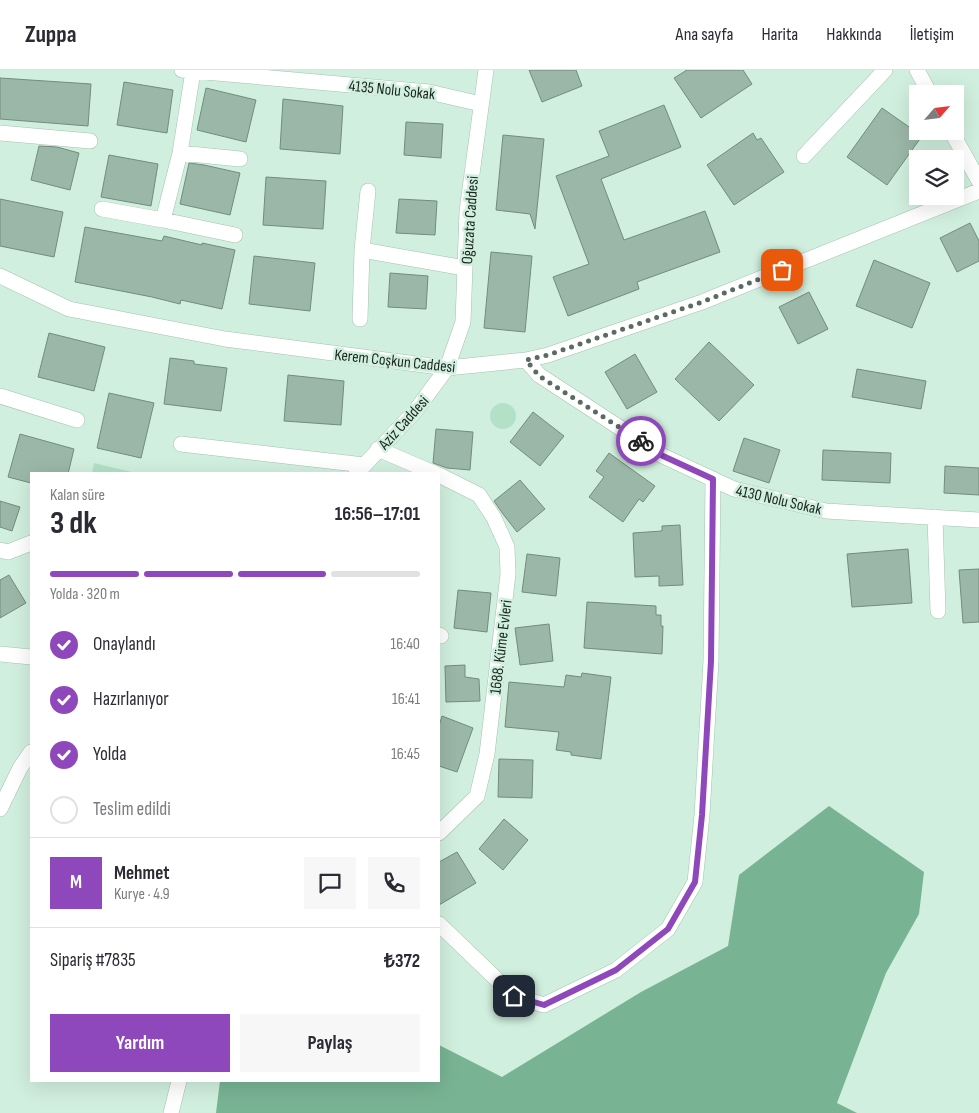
<!DOCTYPE html>
<html lang="tr">
<meta charset="utf-8">
<style>
:root{--surface:#fff;--page:#f7f7f7;--text:#2b2b33;--muted:#7c7c81;--line:#e1e1e2;--accent:#8f48bb}
body{margin:0;font-family:"Sofia Sans Condensed",sans-serif;background:var(--page);color:var(--text);height:100vh;display:flex;flex-direction:column;font-size:19px;white-space:nowrap}
*{box-sizing:border-box;margin:0}
p{font-size:16px;color:var(--muted)}
.icon{flex:none;width:28px;height:28px;fill:none;stroke:currentColor;stroke-width:2;stroke-linecap:round;stroke-linejoin:round}
.map{position:relative;flex:1;overflow:hidden}
.sheet{position:absolute;left:30px;top:402px;width:410px;height:610px;display:flex;flex-direction:column;background:var(--surface);border-radius:0px;box-shadow:0 5px 20px #0002}
.sheet>*{flex:none}
.needle{width:32px;rotate:62deg}
.tools{position:absolute;left:909px;top:15px;display:grid;gap:10px}
.tools a{display:grid;place-items:center;width:55px;height:55px;border-radius:0px;background:var(--surface);box-shadow:0 5px 20px #0002;font-size:25px}
.pin{position:absolute;display:grid;place-items:center;width:42px;height:42px;color:#fff;margin:-21px;border-radius:10px;box-shadow:0 2px 8px #0006}
.courier{position:absolute;display:grid;place-items:center;width:50px;height:50px;margin:-25px;border:4px solid #8f48bb;border-radius:50%;background:#fff;color:#222;box-shadow:0 1px 6px #0007}
.overview em{font-style:normal;font-weight:700}
.overview div{display:flex;flex-direction:column-reverse}
.overview{display:flex;align-items:center;justify-content:space-between;height:85px;padding:0 20px}
h1{font-size:32px;font-weight:700;line-height:38px}
.bar{display:grid;grid-template-columns:repeat(4,1fr);gap:8px 5px;align-content:center;height:60px;padding:0 20px}
.bar i{height:6px;border-radius:4px;background:var(--line)}
.bar .active{background:var(--accent)}
.bar p{grid-column:span 4}
.line{display:flex;align-items:center;gap:12px;padding:0 20px;border-top:1px solid var(--line)}
.line div{flex:1}
.round{display:grid;place-items:center;flex:none;width:52px;height:52px;border-radius:0px;background:var(--page)}
ol{padding:0 20px;list-style:none}
li{display:flex;align-items:center;gap:15px;height:55px}
li p{margin-inline-start:auto}
li .icon{padding:5px;border-radius:50%;background:var(--accent);color:#fff;stroke-width:4}
li:last-child{color:var(--muted)}
li i{width:28px;height:28px;border:2px solid var(--line);border-radius:50%}
.action{display:flex;gap:10px;margin-top:auto;padding:10px 20px}
.action a{flex:1;height:58px;border-radius:0px;background:var(--accent);color:#fff;font-size:20px;font-weight:700;line-height:58px;text-align:center}
.action a+a{background:var(--page);color:var(--text)}
header{display:flex;align-items:center;gap:30px;box-sizing:border-box;height:70px;padding:0 25px;background:var(--surface);border-bottom:1px solid var(--line)}
header strong{font-size:24px}
nav{display:flex;gap:28px;margin-inline-start:auto;font-size:18px}
.map>svg:first-child{display:block}
</style>
<header>
<strong>Zuppa</strong>
<nav><a>Ana sayfa</a><a>Harita</a><a>Hakkında</a><a>İletişim</a></nav>
</header>
<div class="map">
<svg width="979" height="1043" viewBox="0 0 979 1043">
<rect width="100%" height="100%" fill="#d1efde"/>
<path fill="#b2e1c7" d="M490 346a13 13 0 1 1 26 0a13 13 0 1 1-26 0Z
M94 393 140 404H92Z"/>
<path fill="#78b494" d="M829 736 924 802 919 844 886 903 837 1033 857 1043H216L220 1011H439V975L502 1007 641 922 728 876 739 805Z"/>
<path fill="#9bb7a7" stroke="#728c7d" d="M529 0H576L582 16 542 32Z
M687 0H743L752 14 701 48 674 8Z
M0 8 91 14 88 56 0 49Z
M124 12 173 20 167 63 117 55Z
M206 18 256 30 246 72 197 60Z
M283 29 343 36 340 84 280 79Z
M664 35 681 77 601 109 624 170 705 141 720 182 637 212 639 219 568 246 553 207 589 194 556 106 609 86 599 61Z
M882 38 922 66 887 115 847 87Z
M406 52 443 54 441 88 404 85Z
M753 63 757 70 761 68 784 102 734 135 707 95Z
M503 65 544 69 535 159 530 144 496 140Z
M39 76 57 77 79 83 70 120 31 110Z
M109 85 158 94 151 136 101 127Z
M189 93 204 95 240 103 230 145 180 134Z
M266 107 326 111 323 159 263 155Z
M0 129 63 142 54 187 0 176Z
M399 129 437 131 435 165 396 163Z
M970 153 979 171V191L957 202 940 168Z
M85 157 162 171 164 166 202 175V173L235 180 222 239 181 230 180 234 152 227 75 212Z
M491 182 532 186 525 262 484 258Z
M254 186 315 193 310 241 249 234Z
M874 190 930 213 912 258 856 236Z
M390 203 428 206 426 239 388 237Z
M809 222 828 259 798 274 779 237Z
M49 263 105 277 94 321 38 307Z
M709 272 754 315 719 351 675 309Z
M635 284 657 322 627 339 605 302Z
M170 288 194 291V294L227 298 221 341 164 334Z
M857 299 926 311 921 339 852 327Z
M288 305 344 311 341 355 284 351Z
M109 323 154 333 141 388 97 378Z
M533 342 564 366 540 396 510 372Z
M436 359 473 362 470 400 447 398 433 393Z
M20 364 74 379 68 404H31V413L8 407Z
M744 368 780 380 769 413 733 401Z
M823 380 891 383 890 413 822 410Z
M609 383 655 416 643 432 639 429 623 452 589 427 604 407 596 401Z
M945 396 979 398V425L944 423Z
M520 410 545 439 517 462 503 444 494 431Z
M0 431 20 437 12 461 0 457Z
M680 455 683 515 659 516V506L635 507 633 463 662 461V456Z
M908 479 912 533 852 537 847 484Z
M527 484 560 488 556 526 522 522Z
M979 499V552L963 553 959 500Z
M9 505 26 533 0 548V510Z
M458 520 491 523 487 562 454 558Z
M587 532 656 536V545H661V556H663L662 584 584 578Z
M549 554 553 591 520 595 515 558Z
M465 595V607L479 609 480 631 446 632 445 596Z
M582 603 611 607 601 689 571 685V682L556 680 559 662 505 657 509 612 564 617 566 605 581 607Z
M442 646 473 658 457 702 439 696V656Z
M499 689 533 690 532 728 498 727Z
M504 749 528 770 503 800 479 779Z
M457 782 476 813 439 835V792Z"/>
<g fill="none" stroke-linecap="round" stroke-linejoin="round">
<g stroke="#a5c2b1" stroke-width="16">
<path id="minor" d="M182 0 429 22 481 34
M917 0 930 24
M193 1 180 83 163 150 235 165
M951 61 979 111
M0 63 90 71
M180 83 240 89
M804 86 885 0
M102 139 163 150
M362 180 465 198
M0 206 69 239 225 269 447 298 526 290 548 285 702 232 979 121
M360 249 362 180 368 121
M526 290 539 305 663 386 734 419 826 441 979 450
M0 326 77 350
M181 374 364 395
M378 379 436 404
M356 404 416 340 447 298 463 252 467 141 486 0
M439 405 479 425 494 448 507 477 508 504 487 684 477 726 439 763
M935 447 938 541
M0 480 8 482 31 473
M439 565 441 566
M0 584 31 587
M0 739 20 698 31 682
M439 854 514 926 544 935 616 900 668 859 695 812 702 745 711 591 713 409
M171 1043 179 1011"/>
</g>
<use href="#minor" stroke="#fff" stroke-width="15"/>
</g>
<g fill="none" stroke-linecap="round" stroke-linejoin="round">
<path stroke="#5a6c62" stroke-width="5" stroke-dasharray="0 9" d="M641 371 539 306 526 290 548 285 702 232 782 200"/>
<path stroke="#8f48bb" stroke-width="6" d="M514 926 544 935 616 900 668 859 695 812 702 745 711 591 713 409 663 386 641 371"/>
</g>
<g text-anchor="middle" stroke-width="5" stroke-linejoin="round" paint-order="stroke">
<g font-size="16" fill="#1a251f" stroke="#d1efde">
<text transform="translate(392 19) rotate(6)" y="6">4135 Nolu Sokak</text>
<text transform="translate(469 150) rotate(-86)" y="6">Oğuzata Caddesi</text>
<text transform="translate(395 290) rotate(6)" y="6">Kerem Coşkun Caddesi</text>
<text transform="translate(403 352) rotate(-48)" y="6">Aziz Caddesi</text>
<text transform="translate(779 429) rotate(13)" y="6">4130 Nolu Sokak</text>
<text transform="translate(500 577) rotate(-83)" y="6">1688. Küme Evleri</text>
</g>
</g>
</svg>
<div class="tools">
<a><svg class="needle" viewBox="-14 -14 28 28"><path d="M0-13l5 13h-10z" fill="#e53935"/><path d="M0 13l5-13h-10z" fill="#7c7c81"/></svg></a>
<a><svg class="icon" aria-label="layers" viewBox="0 0 24 24"><path d="M12 4l9 5-9 5-9-5zM3 14l9 5 9-5"/></svg></a>
</div>
<div class="pin" style="left:782px;top:200px;background:#ea580c"><svg class="icon" aria-label="bag" viewBox="0 0 24 24"><path d="M5 8h14l-1 12H6zM9 8a3 3 0 0 1 6 0"/></svg></div>
<div class="pin" style="left:514px;top:926px;background:#1f2937"><svg class="icon" aria-label="home" viewBox="0 0 24 24"><path d="M3 11l9-7 9 7M6 9v11h12V9"/></svg></div>
<div class="courier" style="left:641px;top:371px"><svg class="icon" aria-label="bike" viewBox="0 0 24 24"><circle cx="6" cy="16" r="4"/><circle cx="18" cy="16" r="4"/><path d="M6 16l4-8h5l3 8M10 8l3 8H6M13 5h3"/></svg></div>
<section class="sheet">
<div class="overview"><div><h1>3 dk</h1><p>Kalan süre</p></div><em>16:56–17:01</em></div>
<div class="bar"><i class="active"></i><i class="active"></i><i class="active"></i><i></i><p>Yolda · 320 m</p></div>
<ol>
<li><svg class="icon" aria-label="check" viewBox="0 0 24 24"><path d="M5 12l5 5 9-10"/></svg>Onaylandı<p>16:40</p></li>
<li><svg class="icon" aria-label="check" viewBox="0 0 24 24"><path d="M5 12l5 5 9-10"/></svg>Hazırlanıyor<p>16:41</p></li>
<li><svg class="icon" aria-label="check" viewBox="0 0 24 24"><path d="M5 12l5 5 9-10"/></svg>Yolda<p>16:45</p></li>
<li><i></i>Teslim edildi</li>
</ol>
<div class="line" style="height:90px"><b class="round" style="background:var(--accent);color:#fff">M</b><div><b>Mehmet</b><p>Kurye · 4.9</p></div><a class="round"><svg class="icon" aria-label="chat" viewBox="0 0 24 24"><path d="M4 5h16v11H9l-5 4z"/></svg></a><a class="round"><svg class="icon" aria-label="phone" viewBox="0 0 24 24"><path d="M5 4h4l2 5-3 2q2 4 5 5l2-3 5 2v4C11 20 4 13 5 4z"/></svg></a></div>
<div class="line" style="height:65px"><div>Sipariş #7835</div><b>₺372</b></div>
<div class="action"><a>Yardım</a><a>Paylaş</a></div>
</section>
</div>
